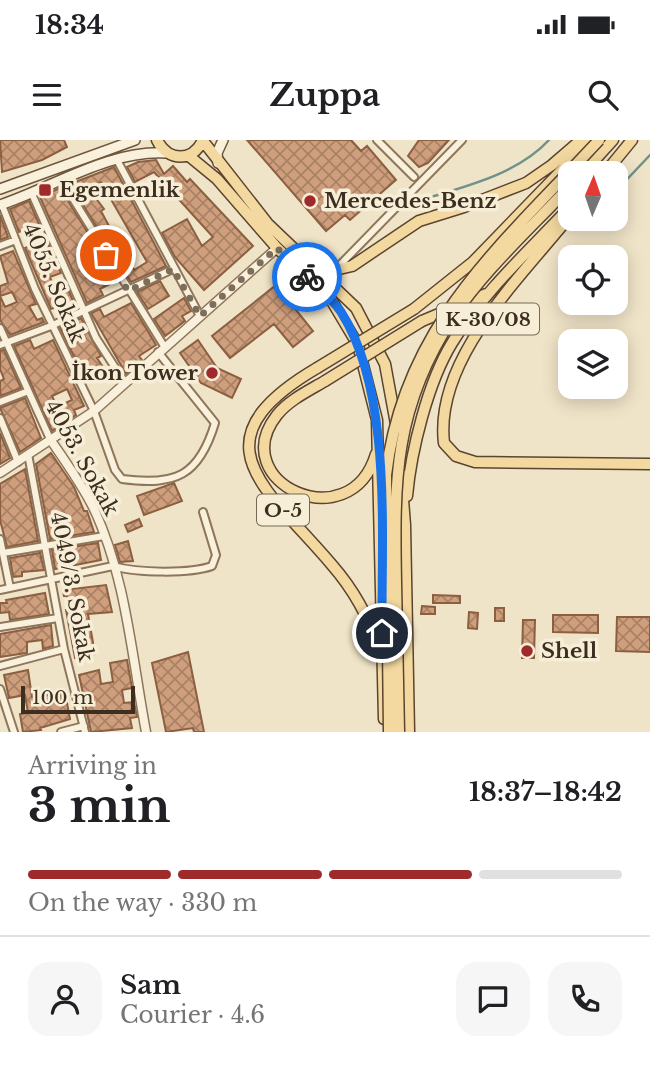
<!DOCTYPE html>
<meta charset="utf-8">
<style>
:root{--surface:#fff;--page:#f6f6f6;--text:#202124;--muted:#757577;--line:#e0e0e0;--accent:#9e2a2b}
body{margin:0;font-family:"Libre Baskerville",serif;background:var(--page);color:var(--text);height:100vh;display:flex;flex-direction:column;font-size:26px;white-space:nowrap}
*{box-sizing:border-box;margin:0}
p{font-size:23px;color:var(--muted)}
.icon{flex:none;width:38px;height:38px;fill:none;stroke:currentColor;stroke-width:2;stroke-linecap:round;stroke-linejoin:round}
.map{position:relative;height:592px;overflow:hidden}
.details{display:flex;flex-direction:column;background:var(--surface);flex:1}
.details>*{flex:none}
.needle{width:46px;rotate:2deg}
.fabs{position:absolute;left:558px;top:21px;display:grid;gap:14px}
.fabs a{display:grid;place-items:center;width:70px;height:70px;border-radius:14px;background:var(--surface);box-shadow:0 4px 18px #0003;font-size:35px}
.scale{position:absolute;left:21px;bottom:18px;width:114px;box-sizing:border-box;padding-left:7px;border:4px solid #3d2e20;border-top:0;font-size:19px;line-height:24px;white-space:nowrap;color:#3d2e20;-webkit-text-stroke:5px #f7eed8;paint-order:stroke}
.pin{position:absolute;display:grid;place-items:center;width:60px;height:60px;color:#fff;margin:-30px;border:4px solid #fff;border-radius:50%;box-shadow:0 2px 7px #0007}
.courier{position:absolute;display:grid;place-items:center;width:70px;height:70px;margin:-35px;border:5px solid #1a73e8;border-radius:50%;background:#fff;color:#222;box-shadow:0 2px 9px #0007}
.head em{font-style:normal;font-weight:700}
.head div{display:flex;flex-direction:column-reverse}
.head{display:flex;align-items:center;justify-content:space-between;height:119px;padding:0 28px}
h1{font-size:46px;font-weight:700;line-height:52px}
.bar{display:grid;grid-template-columns:repeat(4,1fr);gap:10px 7px;align-content:center;height:84px;padding:0 28px}
.bar i{height:9px;border-radius:5px;background:var(--line)}
.bar .on{background:var(--accent)}
.bar p{grid-column:span 4}
.line{display:flex;align-items:center;gap:18px;padding:0 28px;border-top:2px solid var(--line)}
.line div{flex:1}
.round{display:grid;place-items:center;flex:none;width:74px;height:74px;border-radius:21px;background:var(--page)}
.status{display:flex;justify-content:space-between;align-items:center;height:49px;padding:0 35px;background:var(--surface);direction:ltr}
.status svg{height:19px;fill:currentColor}
header{display:flex;justify-content:space-between;align-items:center;height:91px;padding:0 28px;background:var(--surface);font-size:32px;font-weight:700}
.map>svg:first-child{display:block}
</style>
<div class="status"><b>18:34</b><svg viewBox="0 0 49 12"><path d="M0 12V9h3v3zM5 12V6h3v6zM10 12V3h3v9zM15 12V0h3v12zM26 1h20v11H26zM47 4h2v5h-2z"/></svg></div>
<header><svg class="icon" aria-label="menu" viewBox="0 0 24 24"><path d="M4 6h16M4 12h16M4 18h16"/></svg>Zuppa<svg class="icon" aria-label="search" viewBox="0 0 24 24"><circle cx="10" cy="10" r="6"/><path d="M15 15l6 6"/></svg></header>
<div class="map">
<svg width="650" height="592" viewBox="0 0 650 592">
<defs>
<pattern id="building-cross-hatch" width="8" height="8" patternUnits="userSpaceOnUse" patternTransform="scale(1.75)"><rect width="8" height="8" fill="#cf9f7d"/><path d="M0 0l8 8M0 8l8-8" fill="none" stroke="#a98266"/></pattern>
</defs>
<rect width="100%" height="100%" fill="#f0e4c8"/>
<g fill="none" stroke-linecap="round" stroke-linejoin="round">
<path stroke="#6f938a" stroke-width="2.5" d="M616 51 650 15
M414 62C459 48 516 36 549 0
M587 82 590 79"/>
</g>
<path fill="url(#building-cross-hatch)" stroke="#8d5f41" stroke-width="2" fill-rule="evenodd" d="M0 0H64L67 7 42 20 2 32Z
M247 0H351L361 11 367 6 396 40 350 80 345 75 326 91Z
M419 0H449L428 23 419 27 408 16Z
M156 20 164 34 173 26 187 42 190 39 253 106 204 150 175 117 162 93 187 79 202 106 213 97 154 32 135 42 127 27 138 22Z
M114 27 166 126 131 142 70 44ZM101 42 147 122 134 130 120 103 123 102 110 88 101 71 104 69 89 49Z
M60 48 117 140 100 149 103 155 87 163 40 57Z
M29 61 39 84 19 92 10 69Z
M0 75 8 97 0 100Z
M46 99 61 133 50 137 54 147 66 144 76 168 67 172 62 165 51 169 25 108Z
M13 111 36 164 29 166 37 180 42 178 44 182 10 195 0 180V146L8 143 0 116ZM12 152 17 162 5 167 0 156Z
M160 141 169 156 148 169 137 152Z
M276 145 313 191 293 207 274 184 230 218 212 196Z
M184 158 191 171 182 176 185 181 165 196 154 179Z
M131 163 156 205 139 216 142 220 126 234 91 173 100 169 104 177Z
M81 178 101 216 97 218 103 227 85 239 60 188Z
M30 200 34 209 53 200 84 266 74 270 76 275 52 291 14 206ZM67 249 72 260 57 267 52 256Z
M198 200 217 228 241 239 232 258 201 243 180 213Z
M4 210 21 248 0 256V241L4 239 0 229V211Z
M25 258 41 298 20 312 0 268Z
M0 293 10 318 0 324Z
M51 313 74 347 84 371H87L94 392 50 399 36 324Z
M25 329 38 401 7 407 0 380V344Z
M174 343 182 361 144 375 137 356Z
M139 379 142 386 128 392 125 385Z
M128 401 133 421 120 422 115 405Z
M98 403 101 420 55 429 52 410Z
M40 413 44 430 22 432V436L13 437 10 418Z
M106 445 112 472 88 474 95 514 75 518 66 470H69L67 456H64L63 450Z
M45 453 49 474 10 480 9 472 0 473V463H7L6 460Z
M433 455 460 456V463H433Z
M422 466 435 467V474H421Z
M495 468H504V481H495Z
M469 472 478 473 477 489 468 488Z
M553 475H598V493L553 492Z
M617 477H650V512L616 511Z
M523 480H535L534 518H522Z
M51 485 53 506 43 509 42 500 27 502V513L0 517V494Z
M188 512 204 592H194L193 588 166 592 152 523Z
M127 520 132 548 122 550 124 563 134 562 137 577 130 578 132 588 91 592 79 535 99 530 101 544 113 542 110 523Z
M28 530 32 557 61 553 62 563H67L70 579 40 588 41 590 23 592 20 574 28 573 25 555 9 558 4 535Z"/>
<g fill="none" stroke-linecap="round" stroke-linejoin="round">
<g stroke="#8d765c" stroke-width="10">
<path id="minor" d="M377 0 414 37
M116 18 200 176
M62 41 164 206
M32 54 96 198 125 243
M2 65 35 149 94 271 115 330 122 339C176 346 199 336 215 283L158 212
M0 106 16 100
M336 129 462 0
M0 188 50 299
M0 205 51 186 173 129
M0 262 26 252
M0 278 18 322
M28 314 64 509 85 592
M0 399 10 448
M3 413 104 396
M0 450 113 426C137 433 190 434 212 426L216 415 203 372
M0 487 58 478
M0 526 64 509
M0 549 14 592
M61 592 84 586"/>
</g>
<g stroke="#8d765c" stroke-width="11">
<path id="tertiary" d="M50 299C65 321 81 343 93 367 126 436 132 518 146 592
M0 333 94 271 277 108"/>
</g>
<g stroke="#6f573f" stroke-width="12">
<path id="secondary" d="M218 23 217 13 223 0
M0 49 135 0
M0 65C54 47 108 10 166 13"/>
</g>
<g stroke="#5b4430" stroke-width="13">
<path id="primary" d="M157 0C168 22 193 22 203 0
M203 1 268 84 356 168 385 224 396 284
M189 16 217 39 277 108 330 158 358 205 377 280 384 579
M583 33 613 0
M605 33 632 0
M570 76C522 136 434 219 444 303L456 316 475 322 650 324
M314 125 335 130 352 126 419 81 464 67 526 43 552 25 581 0
M414 169 473 122 591 0
M422 181 486 154
M317 228C191 302 267 348 332 425 353 449 369 478 379 508
M325 241C308 251 289 260 277 275 224 342 350 401 376 314
M401 334 405 385 409 592
M407 356C411 311 428 242 452 203 482 153 530 110 570 67"/>
</g>
<use href="#minor" stroke="#faf1dc" stroke-width="6"/>
<use href="#tertiary" stroke="#faf1dc" stroke-width="8"/>
<use href="#secondary" stroke="#faf1dc" stroke-width="9"/>
<use href="#primary" stroke="#f3d9a0" stroke-width="10"/>
<g stroke="#5b4430" stroke-width="13" stroke-linecap="butt">
<path id="primary-bridge" d="M317 228 414 169
M325 241 422 181
M389 592 386 335C404 184 502 105 599 0
M399 592C398 542 397 492 396 443 394 339 394 267 453 177 485 129 531 88 570 46"/>
</g>
<use href="#primary-bridge" stroke="#f3d9a0" stroke-width="10"/>
</g>
<g fill="none" stroke-linecap="round" stroke-linejoin="round">
<path stroke="#7c6e5b" stroke-width="7" stroke-dasharray="0 12.6" d="M106 115 128 151 173 129 200 176 277 108 307 137"/>
<path stroke="#1a73e8" stroke-width="9" d="M307 137C319 148 332 158 341 172 393 253 381 398 382 493"/>
</g>
<g fill="#9e2a2b" stroke="#f7eed8" stroke-width="2.5">
<rect x="38" y="43" width="14" height="14" rx="3.5"/>
<circle cx="310" cy="61" r="7"/>
<circle cx="212" cy="233" r="7"/>
<circle cx="527" cy="511" r="7"/>
</g>
<g text-anchor="middle" stroke-width="7" stroke-linejoin="round" paint-order="stroke">
<g fill="#f7eed8" stroke="#756857" stroke-width="2">
<rect x="437" y="163.5" width="102" height="31" rx="5"/>
<rect x="257" y="354.5" width="52" height="31" rx="5"/>
</g>
<g font-size="19" font-weight="bold" fill="#3d2e20">
<text x="488" y="186">K-30/08</text>
<text x="283" y="377">O-5</text>
</g>
<g font-size="21" font-weight="bold" fill="#3d2e20" stroke="#f7eed8" text-anchor="start">
<text x="59" y="57">Egemenlik</text>
<text x="324" y="68">Mercedes-Benz</text>
<text x="198" y="240" text-anchor="end">İkon Tower</text>
<text x="541" y="518">Shell</text>
</g>
<g font-size="21" fill="#3d2e20" stroke="#f7eed8">
<text transform="translate(54 143) rotate(67)" y="7">4055. Sokak</text>
<text transform="translate(82 318) rotate(61)" y="7">4053. Sokak</text>
<text transform="translate(72 447) rotate(79)" y="7">4049/3. Sokak</text>
</g>
</g>
</svg>
<div class="fabs">
<a><svg class="needle" viewBox="-14 -14 28 28"><path d="M0-13l5 13h-10z" fill="#e53935"/><path d="M0 13l5-13h-10z" fill="#757577"/></svg></a>
<a><svg class="icon" aria-label="locate" viewBox="0 0 24 24"><circle cx="12" cy="12" r="6"/><path d="M12 2v4M12 18v4M2 12h4M18 12h4"/></svg></a>
<a><svg class="icon" aria-label="layers" viewBox="0 0 24 24"><path d="M12 4l9 5-9 5-9-5zM3 14l9 5 9-5"/></svg></a>
</div>
<div class="scale">100 m</div>
<div class="pin" style="left:106px;top:115px;background:#ea580c"><svg class="icon" aria-label="bag" viewBox="0 0 24 24"><path d="M5 8h14l-1 12H6zM9 8a3 3 0 0 1 6 0"/></svg></div>
<div class="pin" style="left:382px;top:493px;background:#1f2937"><svg class="icon" aria-label="home" viewBox="0 0 24 24"><path d="M3 11l9-7 9 7M6 9v11h12V9"/></svg></div>
<div class="courier" style="left:307px;top:137px"><svg class="icon" aria-label="bike" viewBox="0 0 24 24"><circle cx="6" cy="16" r="4"/><circle cx="18" cy="16" r="4"/><path d="M6 16l4-8h5l3 8M10 8l3 8H6M13 5h3"/></svg></div>
</div>
<section class="details">
<div class="head"><div><h1>3 min</h1><p>Arriving in</p></div><em>18:37–18:42</em></div>
<div class="bar"><i class="on"></i><i class="on"></i><i class="on"></i><i></i><p>On the way · 330 m</p></div>
<div class="line" style="height:126px"><a class="round"><svg class="icon" aria-label="person" viewBox="0 0 24 24"><circle cx="12" cy="8" r="4"/><path d="M4 21q1-7 8-7t8 7"/></svg></a><div><b>Sam</b><p>Courier · 4.6</p></div><a class="round"><svg class="icon" aria-label="chat" viewBox="0 0 24 24"><path d="M4 5h16v11H9l-5 4z"/></svg></a><a class="round"><svg class="icon" aria-label="phone" viewBox="0 0 24 24"><path d="M5 4h4l2 5-3 2q2 4 5 5l2-3 5 2v4C11 20 4 13 5 4z"/></svg></a></div>
</section>
